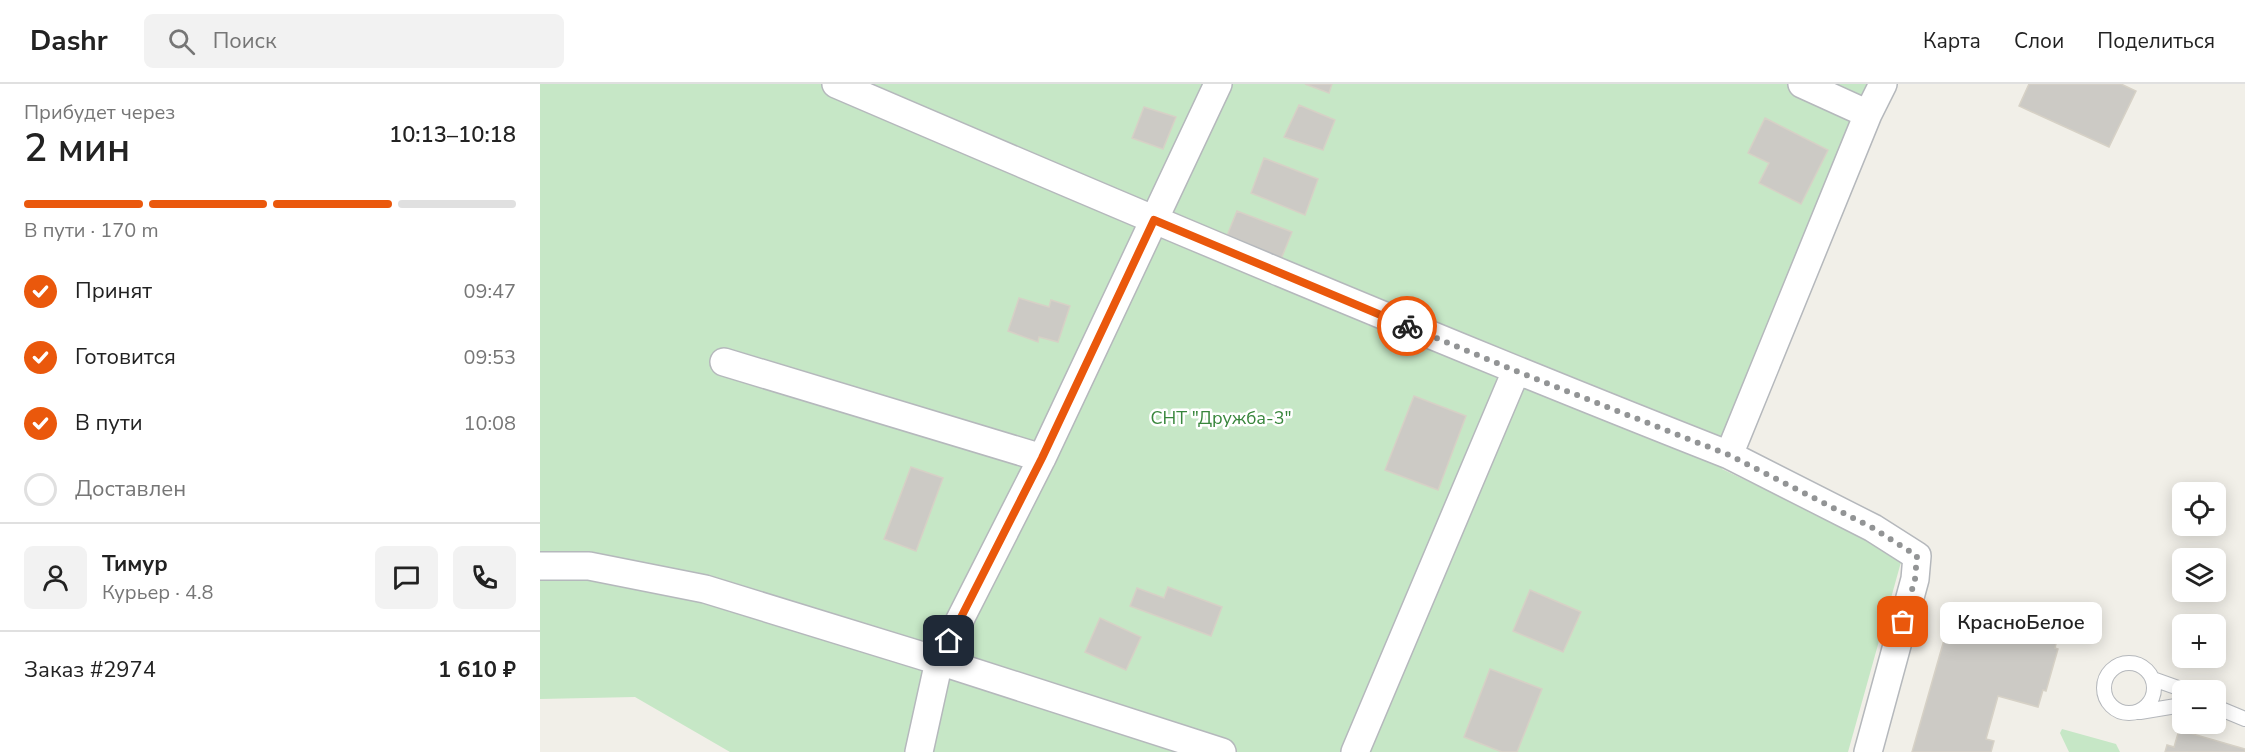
<!DOCTYPE html>
<html lang="ru">
<meta charset="utf-8">
<style>
:root{--surface:#fff;--page:#f2f2f2;--text:#222;--muted:#767676;--line:#e0e0e0;--accent:#ea580c}
body{margin:0;font-family:"Nunito Sans",sans-serif;background:var(--page);color:var(--text);height:100vh;display:flex;flex-direction:column;font-size:22px;white-space:nowrap}
*{box-sizing:border-box;margin:0}
p{font-size:20px;color:var(--muted)}
.icon{flex:none;width:33px;height:33px;fill:none;stroke:currentColor;stroke-width:2;stroke-linecap:round;stroke-linejoin:round}
.map{position:relative;flex:1;overflow:hidden}
.panel{display:flex;flex-direction:column;background:var(--surface);width:540px}
.panel>*{flex:none}
.controls{position:absolute;left:1632px;top:398px;display:grid;gap:12px}
.controls a{display:grid;place-items:center;width:54px;height:54px;border-radius:9px;background:var(--surface);box-shadow:0 3px 15px #0003;font-size:30px}
.pin{position:absolute;display:grid;place-items:center;width:51px;height:51px;color:#fff;margin:-26px;border-radius:12px;box-shadow:0 3px 9px #0006}
.courier{position:absolute;display:grid;place-items:center;width:60px;height:60px;margin:-30px;border:4px solid #ea580c;border-radius:50%;background:#fff;color:#222;box-shadow:0 2px 8px #0007}
.bubble{position:absolute;height:42px;border-radius:9px;background:var(--surface);box-shadow:0 3px 15px #0003;font-size:20px;font-weight:600;line-height:42px;text-align:center}
.head em{font-style:normal;font-weight:600}
.head div{display:flex;flex-direction:column-reverse}
.head{display:flex;align-items:center;justify-content:space-between;height:102px;padding:0 24px}
h1{font-size:39px;font-weight:600;line-height:45px}
.bar{display:grid;grid-template-columns:repeat(4,1fr);gap:9px 6px;align-content:center;height:72px;padding:0 24px}
.bar i{height:8px;border-radius:4px;background:var(--line)}
.bar .active{background:var(--accent)}
.bar p{grid-column:span 4}
.line{display:flex;align-items:center;gap:15px;padding:0 24px;border-top:2px solid var(--line)}
.line div{flex:1}
.round{display:grid;place-items:center;flex:none;width:63px;height:63px;border-radius:9px;background:var(--page)}
ol{padding:0 24px;list-style:none}
li{display:flex;align-items:center;gap:18px;height:66px}
li p{margin-inline-start:auto}
li .icon{padding:6px;border-radius:50%;background:var(--accent);color:#fff;stroke-width:4}
li:last-child{color:var(--muted)}
li i{width:33px;height:33px;border:3px solid var(--line);border-radius:50%}
header{display:flex;align-items:center;gap:36px;box-sizing:border-box;height:84px;padding:0 30px;background:var(--surface);border-bottom:2px solid var(--line)}
header strong{font-size:28px}
nav{display:flex;gap:33px;margin-inline-start:auto;font-size:21px}
.search{width:420px;height:54px;background:var(--page);display:flex;align-items:center;gap:15px;box-sizing:border-box;padding:0 21px;border-radius:9px;color:var(--muted);font-size:22px}
main{display:flex;flex:1;min-height:0}
.map>svg:first-child{display:block}
</style>
<header>
<strong>Dashr</strong>
<div class="search"><svg class="icon" aria-label="search" viewBox="0 0 24 24"><circle cx="10" cy="10" r="6"/><path d="M15 15l6 6"/></svg>Поиск</div>
<nav><a>Карта</a><a>Слои</a><a>Поделиться</a></nav>
</header>
<main>
<section class="panel">
<div class="head"><div><h1>2 мин</h1><p>Прибудет через</p></div><em>10:13–10:18</em></div>
<div class="bar"><i class="active"></i><i class="active"></i><i class="active"></i><i></i><p>В пути · 170 m</p></div>
<ol>
<li><svg class="icon" aria-label="check" viewBox="0 0 24 24"><path d="M5 12l5 5 9-10"/></svg>Принят<p>09:47</p></li>
<li><svg class="icon" aria-label="check" viewBox="0 0 24 24"><path d="M5 12l5 5 9-10"/></svg>Готовится<p>09:53</p></li>
<li><svg class="icon" aria-label="check" viewBox="0 0 24 24"><path d="M5 12l5 5 9-10"/></svg>В пути<p>10:08</p></li>
<li><i></i>Доставлен</li>
</ol>
<div class="line" style="height:108px"><a class="round"><svg class="icon" aria-label="person" viewBox="0 0 24 24"><circle cx="12" cy="8" r="4"/><path d="M4 21q1-7 8-7t8 7"/></svg></a><div><b>Тимур</b><p>Курьер · 4.8</p></div><a class="round"><svg class="icon" aria-label="chat" viewBox="0 0 24 24"><path d="M4 5h16v11H9l-5 4z"/></svg></a><a class="round"><svg class="icon" aria-label="phone" viewBox="0 0 24 24"><path d="M5 4h4l2 5-3 2q2 4 5 5l2-3 5 2v4C11 20 4 13 5 4z"/></svg></a></div>
<div class="line" style="height:78px"><div>Заказ #2974</div><b>1 610 ₽</b></div>
</section>
<div class="map">
<svg width="1705" height="668" viewBox="0 0 1705 668">
<rect width="100%" height="100%" fill="#f1efe8"/>
<path fill="#c6e7c6" d="M0 0H1353L1182 385 1363 471 1308 668H190L95 613 0 615Z
M1522 645 1576 660 1580 668H1529L1520 649Z"/>
<path fill="#cccac5" stroke="#d6d1c6" stroke-width="1.5" d="M765 0H792L789 9Z
M1489 0H1581L1596 7 1569 63 1479 22Z
M759 21 795 36 783 66 744 53Z
M604 23 636 33 623 65 592 54Z
M1225 34 1288 66 1261 120 1219 99 1229 79 1208 69Z
M724 74 778 95 765 131 711 109Z
M697 127 752 148 739 180 684 159Z
M479 214 509 223 511 216 530 222 518 258 499 253 498 258 468 247Z
M874 312 926 332 898 406 845 386Z
M371 383 403 394 376 467 344 455Z
M628 503 682 523 671 552 590 522 597 504 624 514Z
M990 506 1041 528 1023 568 973 547Z
M1418 523 1518 551 1515 564 1518 565 1506 607 1503 606 1498 623 1458 612 1446 655 1454 657 1451 668H1372L1412 528 1416 529Z
M560 534 601 553 586 586 545 568Z
M950 585 1002 605 977 668H962L924 653Z
M1639 646 1705 665V668H1625L1627 661 1634 663Z"/>
<g fill="none" stroke-linecap="round" stroke-linejoin="round">
<g stroke="#b5b8bc" stroke-width="16">
<path id="service" d="M1564 604a25 25 0 1 1 50 0a25 25 0 1 1-50 0Z
M1613 595 1644 606
M1676 623 1705 635
M1600 628 1642 621"/>
</g>
<g stroke="#b5b8bc" stroke-width="30">
<path id="minor" d="M296 0C592 127 889 253 1189 371L1328 30
M678 0 502 374 399 577 682 668
M1262 0 1328 30 1343 0
M184 278 502 374
M1189 371 1333 444 1377 472 1375 495 1328 668
M0 482H49L165 505 399 577 379 668
M815 668 976 287"/>
</g>
<use href="#service" stroke="#fff" stroke-width="14"/>
<use href="#minor" stroke="#fff" stroke-width="27"/>
</g>
<g fill="none" stroke-linecap="round" stroke-linejoin="round">
<path stroke="#929495" stroke-width="6" stroke-dasharray="0 10.8" d="M867 242 976 287 1189 371 1333 444 1377 472 1375 495 1363 538"/>
<path stroke="#ea580c" stroke-width="8" d="M409 557 502 374 614 136 867 242"/>
</g>
<g text-anchor="middle" stroke-width="5" stroke-linejoin="round" paint-order="stroke">
<g font-size="18" fill="#38863c" stroke="#fff">
<text x="681" y="340">СНТ "Дружба-3"</text>
</g>
</g>
</svg>
<div class="controls">
<a><svg class="icon" aria-label="locate" viewBox="0 0 24 24"><circle cx="12" cy="12" r="6"/><path d="M12 2v4M12 18v4M2 12h4M18 12h4"/></svg></a>
<a><svg class="icon" aria-label="layers" viewBox="0 0 24 24"><path d="M12 4l9 5-9 5-9-5zM3 14l9 5 9-5"/></svg></a>
<a>+</a>
<a>−</a>
</div>
<div class="pin" style="left:1363px;top:538px;background:#ea580c"><svg class="icon" aria-label="bag" viewBox="0 0 24 24"><path d="M5 8h14l-1 12H6zM9 8a3 3 0 0 1 6 0"/></svg></div>
<div class="pin" style="left:409px;top:557px;background:#1f2937"><svg class="icon" aria-label="home" viewBox="0 0 24 24"><path d="M3 11l9-7 9 7M6 9v11h12V9"/></svg></div>
<div class="courier" style="left:867px;top:242px"><svg class="icon" aria-label="bike" viewBox="0 0 24 24"><circle cx="6" cy="16" r="4"/><circle cx="18" cy="16" r="4"/><path d="M6 16l4-8h5l3 8M10 8l3 8H6M13 5h3"/></svg></div>
<div class="bubble" style="left:1400px;top:518px;width:162px">КрасноБелое</div>
</div>
</main>
